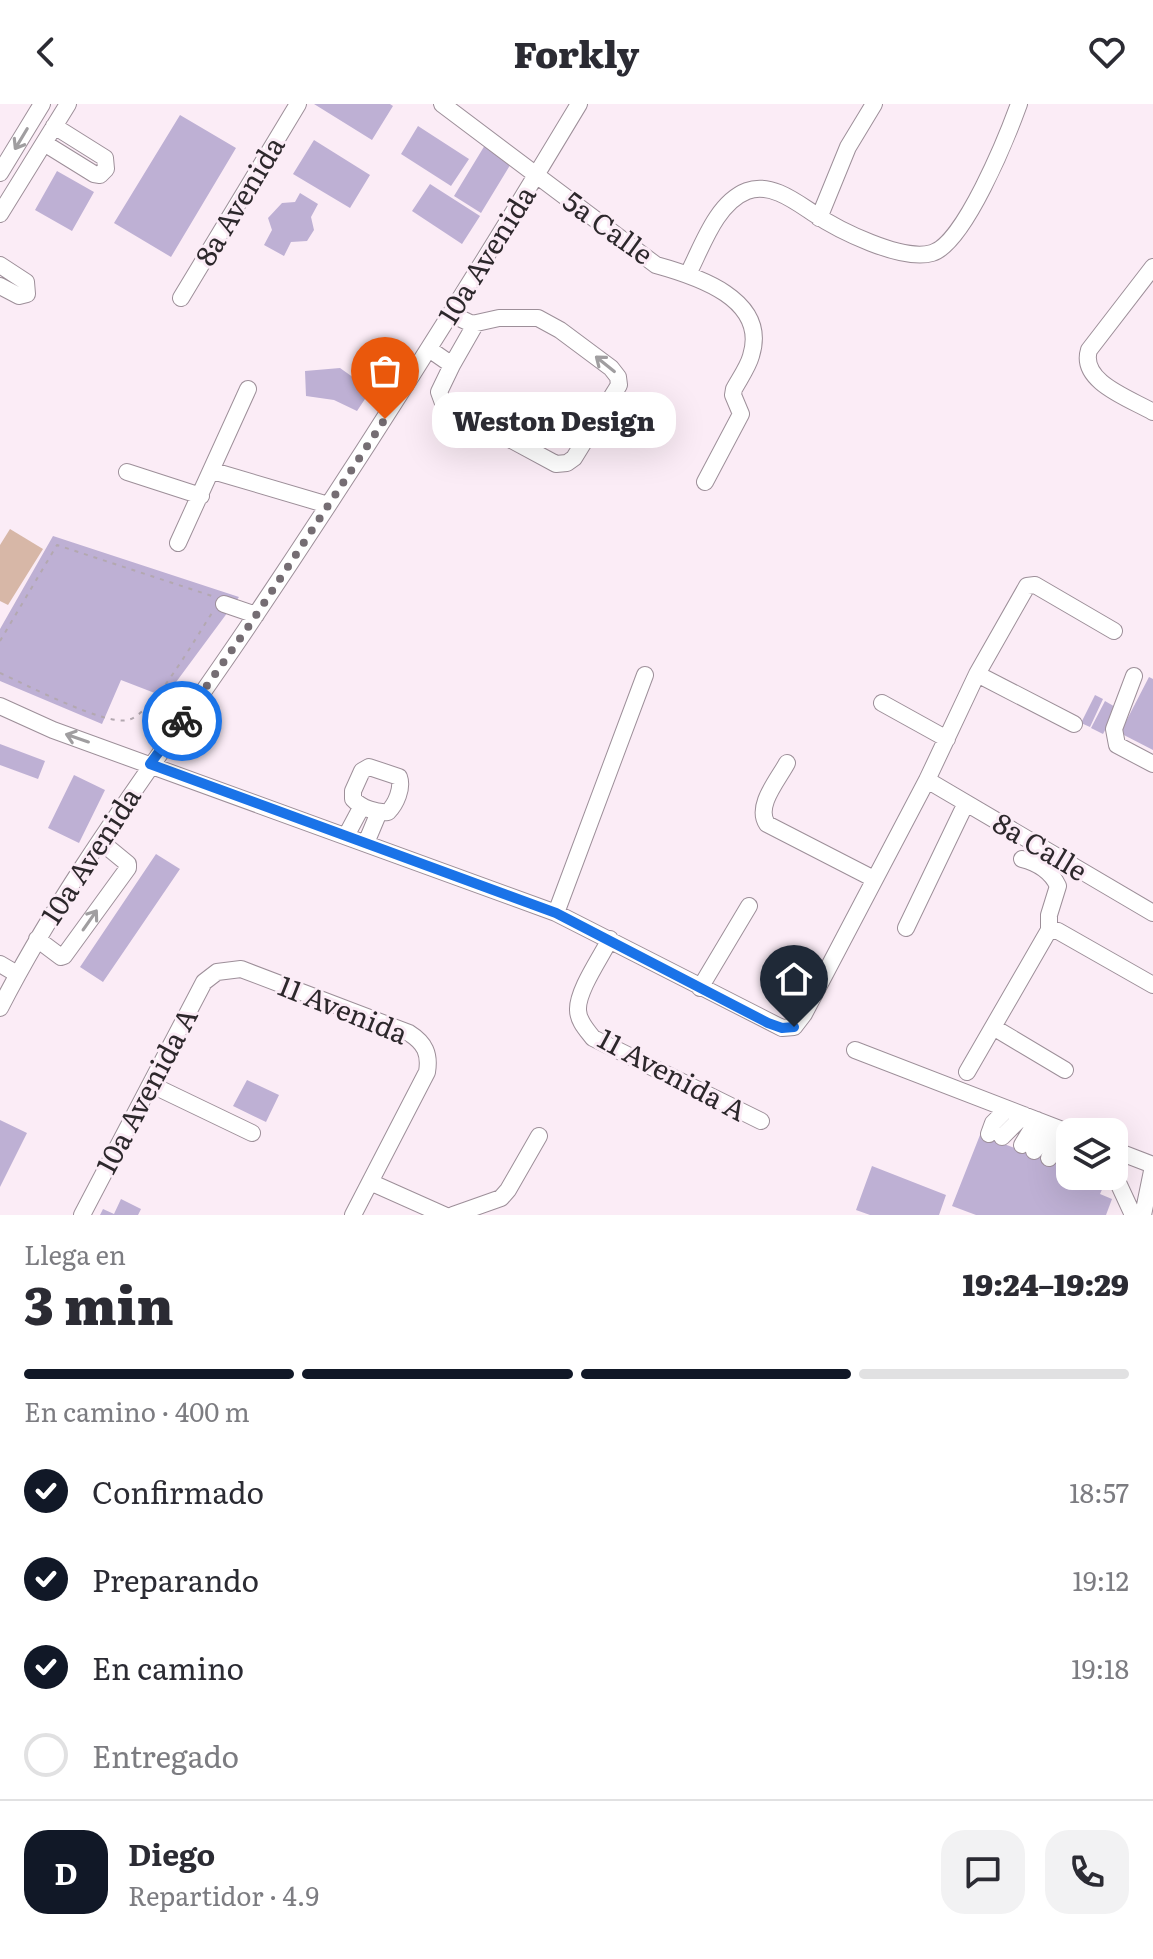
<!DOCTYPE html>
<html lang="es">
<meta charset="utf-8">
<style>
:root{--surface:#fff;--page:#f2f2f3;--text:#2b2b33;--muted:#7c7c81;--line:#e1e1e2;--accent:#111827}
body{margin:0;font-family:Literata,serif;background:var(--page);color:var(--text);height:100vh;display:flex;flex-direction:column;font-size:30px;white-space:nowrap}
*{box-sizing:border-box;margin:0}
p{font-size:26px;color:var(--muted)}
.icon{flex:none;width:44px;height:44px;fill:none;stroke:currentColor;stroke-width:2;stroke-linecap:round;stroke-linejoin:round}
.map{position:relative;height:1111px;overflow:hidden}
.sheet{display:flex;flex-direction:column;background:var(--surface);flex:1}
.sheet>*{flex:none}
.tools{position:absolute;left:1056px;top:1014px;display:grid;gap:16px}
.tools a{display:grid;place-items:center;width:72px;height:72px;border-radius:16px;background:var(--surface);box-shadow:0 8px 32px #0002;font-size:40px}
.pin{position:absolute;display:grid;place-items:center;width:68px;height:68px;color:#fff;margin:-82px -34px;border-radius:50% 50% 50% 0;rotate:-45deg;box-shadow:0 0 8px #0007}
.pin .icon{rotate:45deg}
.courier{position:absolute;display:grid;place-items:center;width:80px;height:80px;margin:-40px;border:6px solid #1a73e8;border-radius:50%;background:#fff;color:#222;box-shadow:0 2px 10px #0007}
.bubble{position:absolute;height:56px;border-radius:24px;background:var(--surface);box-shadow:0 8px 32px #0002;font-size:26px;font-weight:800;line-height:56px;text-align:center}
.summary em{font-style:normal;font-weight:800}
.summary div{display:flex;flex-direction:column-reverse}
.summary{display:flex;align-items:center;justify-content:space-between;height:136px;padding:0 24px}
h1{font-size:52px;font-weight:800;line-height:60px}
.bar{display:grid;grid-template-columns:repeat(4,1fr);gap:12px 8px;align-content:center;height:96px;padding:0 24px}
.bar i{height:10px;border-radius:6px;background:var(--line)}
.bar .selected{background:var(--accent)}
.bar p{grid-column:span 4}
.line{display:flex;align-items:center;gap:20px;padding:0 24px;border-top:2px solid var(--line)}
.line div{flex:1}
.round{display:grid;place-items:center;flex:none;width:84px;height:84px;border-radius:24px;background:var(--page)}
ol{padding:0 24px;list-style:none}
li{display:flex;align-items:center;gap:24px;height:88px}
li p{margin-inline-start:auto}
li .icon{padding:8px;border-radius:50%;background:var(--accent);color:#fff;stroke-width:4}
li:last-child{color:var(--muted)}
li i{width:44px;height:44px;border:4px solid var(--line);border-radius:50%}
header{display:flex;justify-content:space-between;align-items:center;height:104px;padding:0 24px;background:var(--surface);font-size:36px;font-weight:800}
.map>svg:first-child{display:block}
</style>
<header><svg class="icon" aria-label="back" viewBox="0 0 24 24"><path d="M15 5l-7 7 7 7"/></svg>Forkly<svg class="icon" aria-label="heart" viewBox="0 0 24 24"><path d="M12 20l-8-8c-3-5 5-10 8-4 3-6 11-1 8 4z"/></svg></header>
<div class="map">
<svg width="1153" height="1111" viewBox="0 0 1153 1111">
<rect width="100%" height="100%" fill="#fbecf6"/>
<path fill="#d7b7a7" d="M10 425 43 445 8 501 0 497V441Z"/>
<path fill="#beb0d4" d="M314 0H390L393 2 372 36Z
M180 11 236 44 171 153 114 119Z
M418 22 469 55 451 82 401 50Z
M314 36 370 71 350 104 293 70Z
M485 41 512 58 481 109 454 92Z
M57 67 94 88 72 127 35 106Z
M430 80 480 112 462 140 412 107Z
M300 89 318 100 311 113 314 126 307 137 291 138 284 152 264 141 272 126 268 114 282 99 295 98Z
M340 264 371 286 357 307 334 296 306 292 305 267Z
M53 432 239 493 165 593 121 576 102 620 0 577V525Z
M1149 573 1153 575V646L1120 629Z
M1095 591 1103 595 1090 623 1081 619Z
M1105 597 1117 604 1103 630 1091 624Z
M0 640 45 657 38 675 0 661Z
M74 671 105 686 79 739 48 724Z
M156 750 180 765 103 878 80 863Z
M247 976 279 991 266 1018 233 1002Z
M0 1016 27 1029 0 1083Z
M980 1031 1070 1065V1072H1087L1105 1079 1100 1090 1112 1095 1106 1111H976L952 1102Z
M872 1062 946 1091 939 1111H870L856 1106Z
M121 1095 141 1105 138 1111H100L103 1105 114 1110Z"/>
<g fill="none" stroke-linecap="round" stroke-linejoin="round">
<g stroke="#9d8f99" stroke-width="18">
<path id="minor" d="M442 0 656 161C696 172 769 195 751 252 748 263 740 274 734 285L733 291 741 310 705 378
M44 39 94 70 100 71 106 65 105 54 54 22
M0 69 42 0
M0 110 68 0
M819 114 848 43 874 0
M0 161 26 178 27 190 19 192 0 182
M1153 163 1089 246C1079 278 1131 295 1153 308
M688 170C702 143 716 99 747 87 770 78 795 97 813 109 838 126 902 158 932 149 964 140 1007 33 1019 0
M181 194 298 0
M429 245 452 261 439 288 443 299 556 360 567 359 574 354 619 281 618 273 611 264 560 226 538 214H499L472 220 451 210
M452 261 476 219
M213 367 328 401
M127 368 201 392
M178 439 248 285
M224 500 256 511
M977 570 1074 620
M1134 572 1114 625 1117 641 1153 660
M882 599 947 635
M0 602 53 626 556 809 782 924 794 923 804 910 927 676 977 570 1027 482 1035 481 1114 527
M787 659C778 676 755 702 767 720L874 775
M369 663 399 673C403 684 396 700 388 708 377 709 361 704 353 695V687L362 667Z
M927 676 1153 809
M346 732 362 702
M366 739 379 708
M1022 755C1038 759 1051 767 1058 782L1049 811V826
M556 809 645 571
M906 824 966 699
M37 835 61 853 64 852 128 764V760L100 737
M610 835C601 853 577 887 578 906 578 917 587 926 593 934L761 1017
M0 860 17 870
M700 884 749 802
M0 904C70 767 166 645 251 518 365 348 474 175 579 0
M993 923 1065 966
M855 946 1070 1029
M967 968 1049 826 1058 827 1153 881
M152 981 252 1029
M989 1030 993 1019 1007 1005
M1002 1033 1024 1011
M1022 1041 1037 1016
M1114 1046 1153 1061
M1034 1047 1053 1023
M1049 1054 1059 1040 1070 1033
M1114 1070 1133 1111
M370 1078 444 1111
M82 1111 204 878 217 868 241 865 409 929C425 939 430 950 427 968L353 1111
M453 1111 501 1094 508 1086 539 1032
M1143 1111 1153 1062"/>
</g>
<path stroke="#b3a8b0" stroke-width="2" stroke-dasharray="4 6" stroke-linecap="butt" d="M0 537 57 441 212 492
M0 569C25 580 105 622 128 616 153 610 196 533 212 509"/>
<use href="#minor" stroke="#fff" stroke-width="16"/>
</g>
<defs><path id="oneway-shaft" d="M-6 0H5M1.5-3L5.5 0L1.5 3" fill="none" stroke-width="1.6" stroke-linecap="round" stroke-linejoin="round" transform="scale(2)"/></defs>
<g stroke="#a09ea0">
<use href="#oneway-shaft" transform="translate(21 35) rotate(121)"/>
<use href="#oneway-shaft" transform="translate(605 260) rotate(-141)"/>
<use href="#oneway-shaft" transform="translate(77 634) rotate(-161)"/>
<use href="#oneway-shaft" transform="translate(90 816) rotate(-55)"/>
</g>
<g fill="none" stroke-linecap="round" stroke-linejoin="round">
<path stroke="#756d73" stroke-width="8" stroke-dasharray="0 14.4" d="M182 617 251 519 385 315"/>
<path stroke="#1a73e8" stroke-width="10" d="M182 617 150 660 556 809 768 919 782 924 794 923"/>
</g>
<g text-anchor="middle" stroke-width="6" stroke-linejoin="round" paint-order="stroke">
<g font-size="28" fill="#2d282c" stroke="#fbecf6">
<text transform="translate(240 97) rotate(-59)" y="10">8a Avenida</text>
<text transform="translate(608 124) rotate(36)" y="10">5a Calle</text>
<text transform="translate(487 151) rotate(-58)" y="10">10a Avenida</text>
<text transform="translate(1040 743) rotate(31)" y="10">8a Calle</text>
<text transform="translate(91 752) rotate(-57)" y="10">10a Avenida</text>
<text transform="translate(343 906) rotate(22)" y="10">11 Avenida</text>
<text transform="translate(672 971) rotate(28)" y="10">11 Avenida A</text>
<text transform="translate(147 987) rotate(-62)" y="10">10a Avenida A</text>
</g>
</g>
</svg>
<div class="tools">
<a><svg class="icon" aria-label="layers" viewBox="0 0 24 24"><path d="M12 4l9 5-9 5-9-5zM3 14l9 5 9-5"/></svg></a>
</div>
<div class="pin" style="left:385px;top:315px;background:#ea580c"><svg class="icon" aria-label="bag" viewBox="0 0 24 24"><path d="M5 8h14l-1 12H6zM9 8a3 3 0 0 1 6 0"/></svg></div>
<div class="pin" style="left:794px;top:923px;background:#1f2937"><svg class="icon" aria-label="home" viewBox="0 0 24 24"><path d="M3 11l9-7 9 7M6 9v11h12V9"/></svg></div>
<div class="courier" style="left:182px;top:617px"><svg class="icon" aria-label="bike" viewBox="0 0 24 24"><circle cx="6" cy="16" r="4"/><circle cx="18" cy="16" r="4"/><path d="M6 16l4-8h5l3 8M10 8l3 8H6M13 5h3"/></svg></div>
<div class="bubble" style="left:432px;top:288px;width:244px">Weston Design</div>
</div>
<section class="sheet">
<div class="summary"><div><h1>3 min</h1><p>Llega en</p></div><em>19:24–19:29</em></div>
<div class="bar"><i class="selected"></i><i class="selected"></i><i class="selected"></i><i></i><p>En camino · 400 m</p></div>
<ol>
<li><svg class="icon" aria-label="check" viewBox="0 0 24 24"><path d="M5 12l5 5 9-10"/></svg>Confirmado<p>18:57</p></li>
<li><svg class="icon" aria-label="check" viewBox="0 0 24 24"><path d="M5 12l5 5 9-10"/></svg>Preparando<p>19:12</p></li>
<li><svg class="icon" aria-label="check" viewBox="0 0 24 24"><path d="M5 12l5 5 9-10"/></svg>En camino<p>19:18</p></li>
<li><i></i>Entregado</li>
</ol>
<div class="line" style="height:144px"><b class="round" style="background:var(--accent);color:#fff">D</b><div><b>Diego</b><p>Repartidor · 4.9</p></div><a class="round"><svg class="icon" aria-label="chat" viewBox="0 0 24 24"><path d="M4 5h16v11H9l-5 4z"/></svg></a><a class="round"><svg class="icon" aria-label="phone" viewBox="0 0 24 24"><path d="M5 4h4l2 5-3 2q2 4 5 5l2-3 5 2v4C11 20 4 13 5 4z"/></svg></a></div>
</section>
